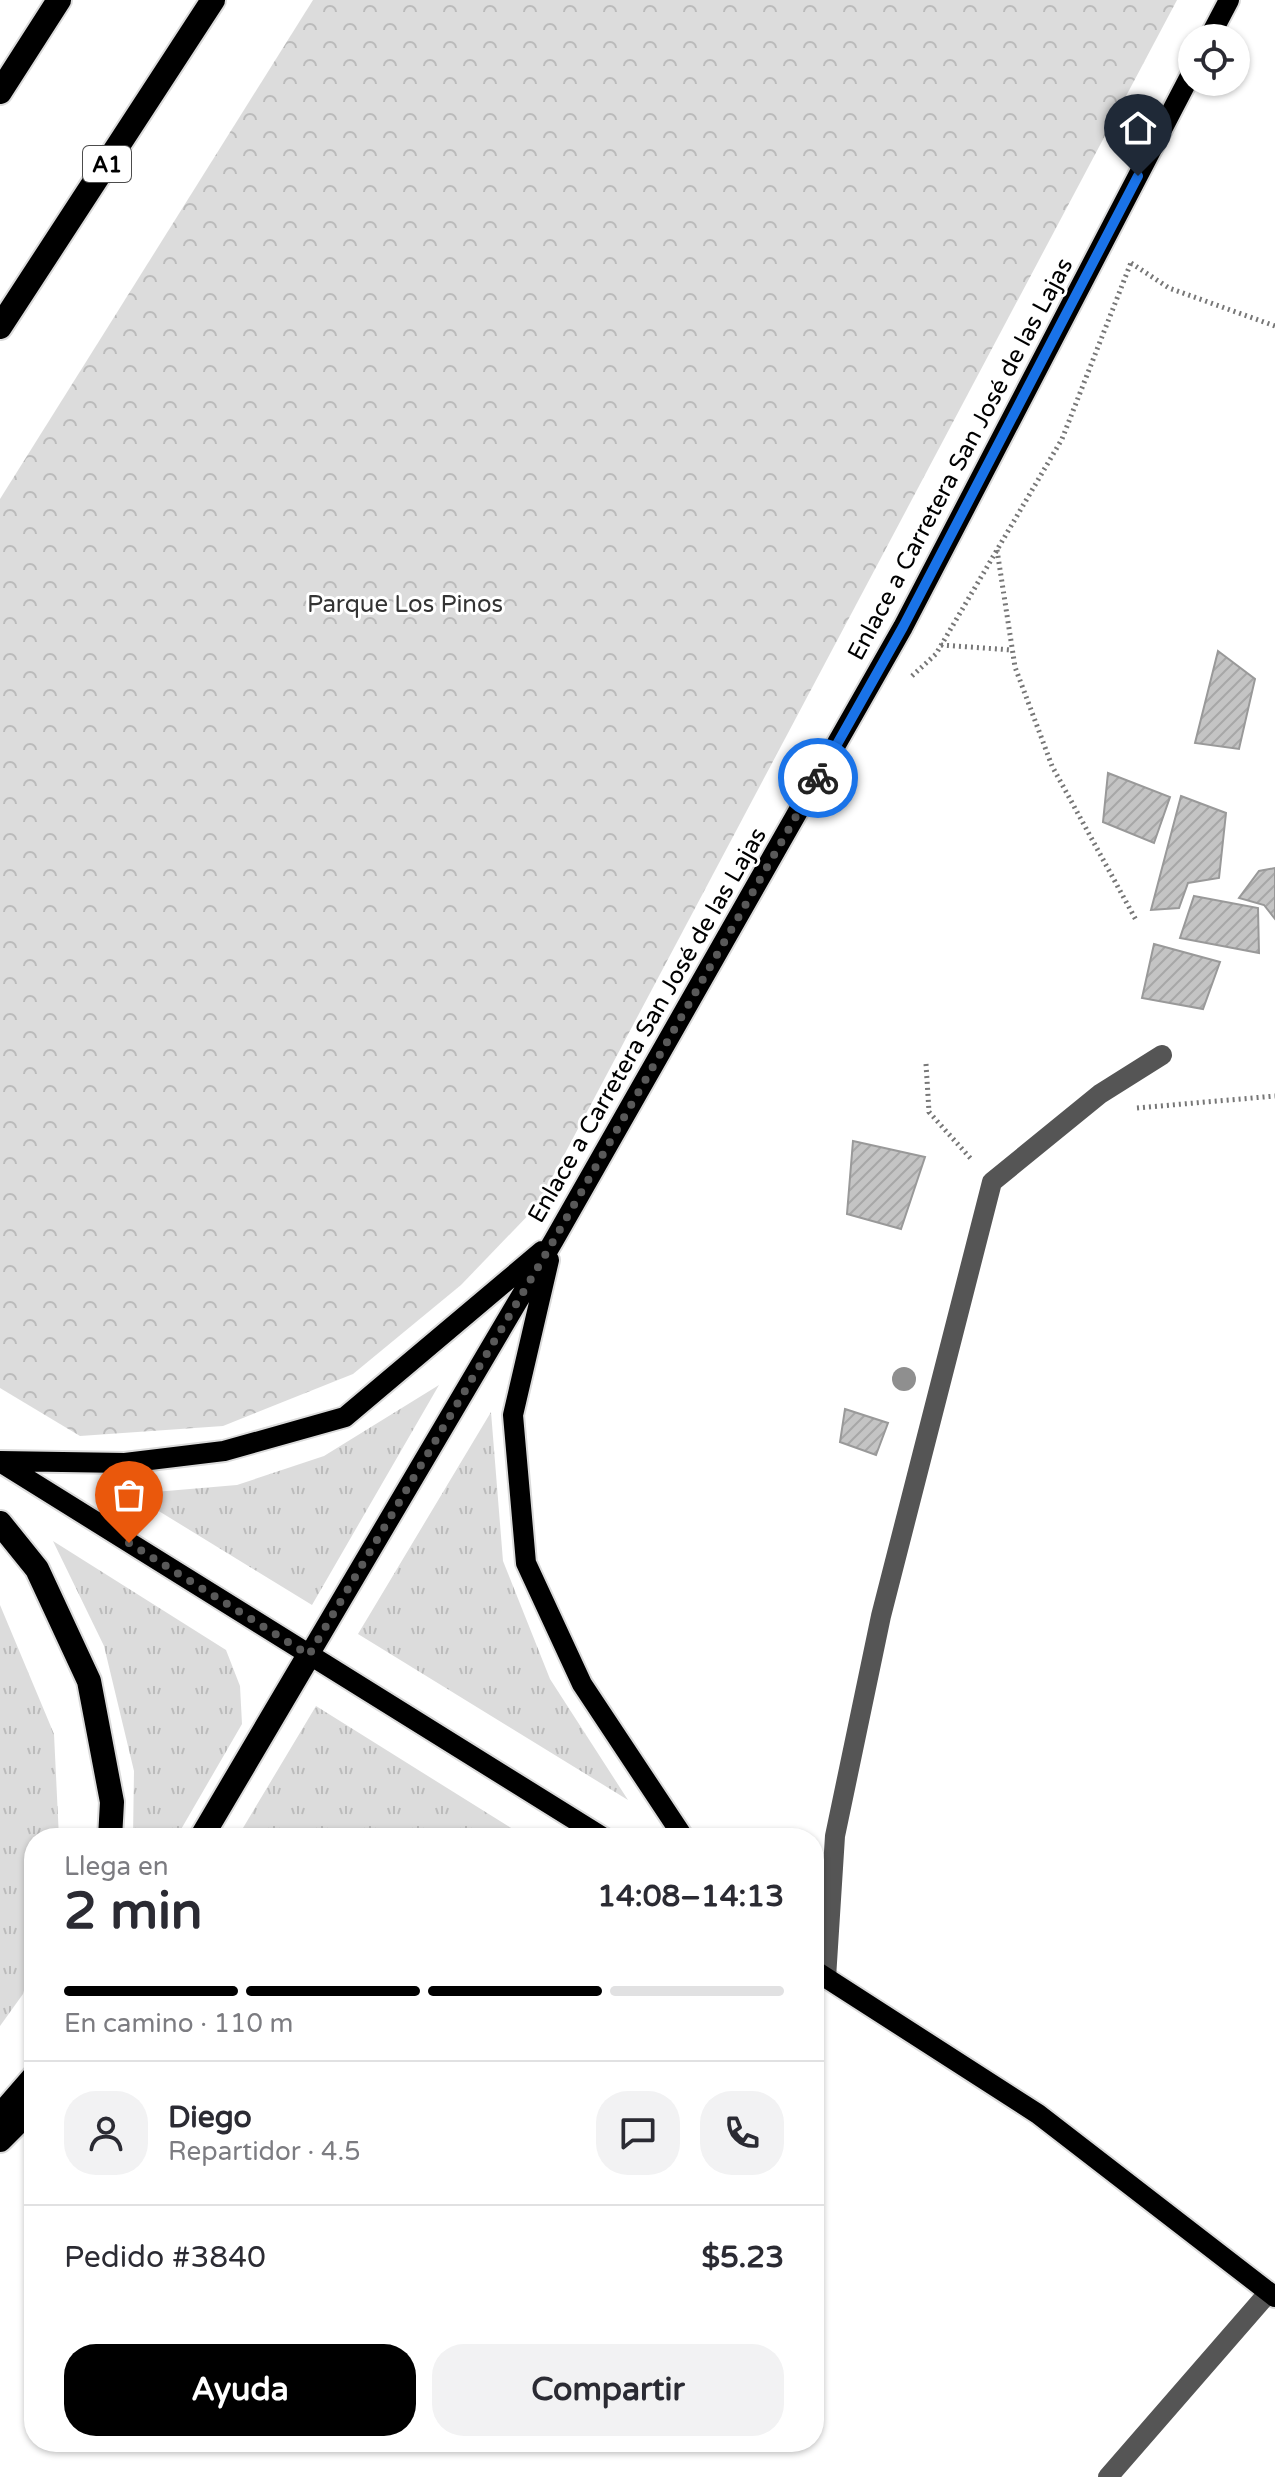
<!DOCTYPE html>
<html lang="es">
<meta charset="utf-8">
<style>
:root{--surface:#fff;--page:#f2f2f3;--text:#2b2b33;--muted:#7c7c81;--line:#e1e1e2;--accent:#000}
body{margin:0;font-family:"Varela Round",sans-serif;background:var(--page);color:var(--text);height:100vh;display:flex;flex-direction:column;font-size:30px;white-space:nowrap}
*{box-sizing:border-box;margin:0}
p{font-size:26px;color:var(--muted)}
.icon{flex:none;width:44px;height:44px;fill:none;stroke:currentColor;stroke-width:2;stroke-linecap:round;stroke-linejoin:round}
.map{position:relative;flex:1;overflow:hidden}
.details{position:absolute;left:24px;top:1828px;width:800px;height:624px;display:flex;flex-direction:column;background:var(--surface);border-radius:32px;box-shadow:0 2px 6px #0004}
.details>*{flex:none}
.fabs{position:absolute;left:1178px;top:24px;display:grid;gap:16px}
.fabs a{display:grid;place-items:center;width:72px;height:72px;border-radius:50%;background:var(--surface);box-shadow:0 2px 6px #0004;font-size:40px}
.pin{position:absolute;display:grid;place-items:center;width:68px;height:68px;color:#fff;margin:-82px -34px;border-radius:50% 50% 50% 0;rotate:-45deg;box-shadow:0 0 8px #0007}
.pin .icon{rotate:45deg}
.courier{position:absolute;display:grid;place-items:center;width:80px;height:80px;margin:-40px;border:6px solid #1a73e8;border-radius:50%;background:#fff;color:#222;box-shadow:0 2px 10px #0007}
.overview em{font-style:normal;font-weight:800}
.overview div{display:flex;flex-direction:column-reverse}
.overview{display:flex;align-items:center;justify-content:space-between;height:136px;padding:0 40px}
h1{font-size:52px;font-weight:800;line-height:60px}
.bar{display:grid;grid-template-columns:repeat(4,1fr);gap:12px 8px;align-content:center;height:96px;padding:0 40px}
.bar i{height:10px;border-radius:6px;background:var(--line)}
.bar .active{background:var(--accent)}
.bar p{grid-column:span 4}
.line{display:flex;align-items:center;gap:20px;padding:0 40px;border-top:2px solid var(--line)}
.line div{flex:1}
.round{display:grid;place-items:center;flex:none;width:84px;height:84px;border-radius:32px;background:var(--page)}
.primary-button{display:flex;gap:16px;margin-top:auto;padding:16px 40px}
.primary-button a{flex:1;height:92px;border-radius:32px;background:var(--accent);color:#fff;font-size:32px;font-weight:800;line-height:92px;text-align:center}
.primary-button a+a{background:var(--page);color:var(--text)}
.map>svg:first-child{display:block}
</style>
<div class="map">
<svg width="1275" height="2477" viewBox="0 0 1275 2477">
<defs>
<pattern id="grass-tufts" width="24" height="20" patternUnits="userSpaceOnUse" patternTransform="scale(2)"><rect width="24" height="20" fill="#dcdcdc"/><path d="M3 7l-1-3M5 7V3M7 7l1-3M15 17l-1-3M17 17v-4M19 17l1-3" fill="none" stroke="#bbb"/></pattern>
<pattern id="forest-crowns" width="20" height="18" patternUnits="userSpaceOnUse" patternTransform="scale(2)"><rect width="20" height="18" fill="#dcdcdc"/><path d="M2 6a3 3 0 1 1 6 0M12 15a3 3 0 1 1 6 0" fill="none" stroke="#bbb"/></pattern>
<pattern id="building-hatch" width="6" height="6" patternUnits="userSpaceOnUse" patternTransform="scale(2)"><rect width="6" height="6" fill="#c4c4c4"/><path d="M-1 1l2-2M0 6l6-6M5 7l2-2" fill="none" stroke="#a7a7a7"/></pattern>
</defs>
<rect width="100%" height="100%" fill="#fff"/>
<path fill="url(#grass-tufts)" d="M439 1385 312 1605 131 1494 237 1485 324 1456Z
M491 1412 503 1561 550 1679 628 1800 358 1634Z
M53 1541 226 1650 240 1686 242 1724 176 1838H133L134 1771 104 1646Z
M0 1605 54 1734 59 1838H34V1956L23 1994 0 2026Z
M316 1706 527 1838 410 1834 393 1838H237Z"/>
<path fill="url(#forest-crowns)" d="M313 0H1177L537 1206 461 1285 353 1374 223 1426 80 1436 0 1388V499Z"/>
<path fill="url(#building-hatch)" stroke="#999" stroke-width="2" d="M1218 651 1255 679 1239 749 1195 743Z
M1108 773 1170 797 1154 843 1103 822Z
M1181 796 1226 813 1219 878 1188 883 1179 908 1151 910Z
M1275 868V919L1264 905 1239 898 1259 871Z
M1194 896 1258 908 1259 953 1180 938Z
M1154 944 1220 962 1203 1009 1142 998Z
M853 1141 925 1157 901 1229 847 1214Z
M845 1409 888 1423 876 1455 840 1442Z"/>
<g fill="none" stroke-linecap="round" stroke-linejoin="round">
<g stroke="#dbdbdb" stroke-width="24">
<path id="major" d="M1209 38 1229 0
M549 1260 513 1415 526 1563 582 1684 684 1838
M0 1461 125 1463 224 1451 345 1417 542 1251
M0 1462 604 1838
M309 1655 554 1240 903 627 1192 72
M814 1970 1038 2114 1275 2297"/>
</g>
<g stroke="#dbdbdb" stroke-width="28">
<path id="highway" d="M0 92 59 0
M0 327 213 0
M0 1523 37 1569 89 1681 112 1802 110 1838
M201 1838 309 1655
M0 2116 34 2077
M0 2140 34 2106"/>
</g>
<path stroke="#777" stroke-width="5" stroke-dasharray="2 4" stroke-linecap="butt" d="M1131 263 1169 288 1275 326
M997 550 1015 667 1052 766 1136 920
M941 645 1012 650
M912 676 936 654 1062 439 1132 260
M926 1064 929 1112 972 1160
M1137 1108 1275 1096"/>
<path stroke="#555" stroke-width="20" d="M826 1978 835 1836 881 1616 992 1182 1100 1094 1162 1055
M1108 2477 1269 2292"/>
<use href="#major" stroke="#000" stroke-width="20"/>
<use href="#highway" stroke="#000" stroke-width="24"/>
</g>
<circle fill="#8f8f8f" cx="904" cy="1379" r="12"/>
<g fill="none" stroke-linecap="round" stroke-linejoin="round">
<path stroke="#595959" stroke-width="8" stroke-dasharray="0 14.4" d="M129 1543 309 1655 554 1240 818 778"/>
<path stroke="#1a73e8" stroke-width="10" d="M818 778 903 627 1138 176"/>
</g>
<g text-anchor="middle" stroke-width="6" stroke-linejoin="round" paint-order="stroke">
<rect fill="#fff" stroke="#4c4c4c" stroke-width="2" x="83" y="146" width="48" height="36" rx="6"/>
<g font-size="22" font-weight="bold" fill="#000">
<text x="107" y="172">A1</text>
</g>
<g font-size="24" fill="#000" stroke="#fff">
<text transform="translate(960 459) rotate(-62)" y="8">Enlace a Carretera San José de las Lajas</text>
<text transform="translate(647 1025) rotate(-60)" y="8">Enlace a Carretera San José de las Lajas</text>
</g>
<g font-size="24" fill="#333" stroke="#fff">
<text x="405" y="612">Parque Los Pinos</text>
</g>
</g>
</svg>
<div class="fabs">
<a><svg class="icon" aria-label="locate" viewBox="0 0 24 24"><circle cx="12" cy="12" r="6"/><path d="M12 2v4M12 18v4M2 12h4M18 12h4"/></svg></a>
</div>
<div class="pin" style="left:129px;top:1543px;background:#ea580c"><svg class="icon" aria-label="bag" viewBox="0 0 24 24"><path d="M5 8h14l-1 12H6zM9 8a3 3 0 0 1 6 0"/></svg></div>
<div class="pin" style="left:1138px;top:176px;background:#1f2937"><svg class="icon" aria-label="home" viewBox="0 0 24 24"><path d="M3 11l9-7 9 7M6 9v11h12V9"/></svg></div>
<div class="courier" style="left:818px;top:778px"><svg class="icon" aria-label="bike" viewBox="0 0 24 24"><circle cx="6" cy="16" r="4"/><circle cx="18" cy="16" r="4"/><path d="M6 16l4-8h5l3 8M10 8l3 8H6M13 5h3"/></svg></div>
<section class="details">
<div class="overview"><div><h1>2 min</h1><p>Llega en</p></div><em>14:08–14:13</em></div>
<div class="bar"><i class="active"></i><i class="active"></i><i class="active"></i><i></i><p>En camino · 110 m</p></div>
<div class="line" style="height:144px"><a class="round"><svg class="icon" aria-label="person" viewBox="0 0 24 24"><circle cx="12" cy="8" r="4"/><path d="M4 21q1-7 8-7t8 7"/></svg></a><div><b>Diego</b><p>Repartidor · 4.5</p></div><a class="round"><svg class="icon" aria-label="chat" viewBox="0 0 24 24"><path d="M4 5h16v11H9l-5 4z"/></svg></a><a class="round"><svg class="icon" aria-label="phone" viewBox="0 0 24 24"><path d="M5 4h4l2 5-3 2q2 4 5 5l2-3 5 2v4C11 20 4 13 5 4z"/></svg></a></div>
<div class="line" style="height:104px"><div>Pedido #3840</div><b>$5.23</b></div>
<div class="primary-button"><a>Ayuda</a><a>Compartir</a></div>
</section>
</div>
